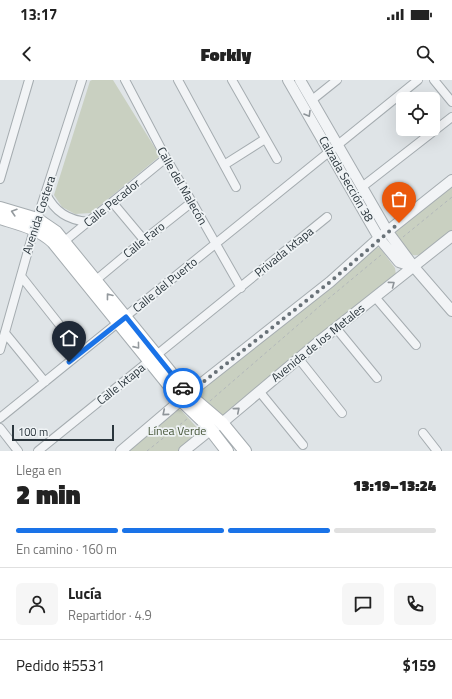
<!DOCTYPE html>
<html lang="es">
<meta charset="utf-8">
<style>
:root{--surface:#fff;--page:#f6f6f6;--text:#222;--muted:#767676;--line:#e0e0e0;--accent:#1a73e8}
body{margin:0;font-family:"Titillium Web",sans-serif;background:var(--page);color:var(--text);height:100vh;display:flex;flex-direction:column;font-size:15px;white-space:nowrap}
*{box-sizing:border-box;margin:0}
p{font-size:13px;color:var(--muted)}
.icon{flex:none;width:22px;height:22px;fill:none;stroke:currentColor;stroke-width:2;stroke-linecap:round;stroke-linejoin:round}
.map{position:relative;height:371px;overflow:hidden}
.sheet{display:flex;flex-direction:column;background:var(--surface);flex:1}
.sheet>*{flex:none}
.fabs{position:absolute;left:396px;top:12px;display:grid;gap:8px}
.fabs a{display:grid;place-items:center;width:44px;height:44px;border-radius:6px;background:var(--surface);box-shadow:0 4px 16px #0002;font-size:20px}
.scale{position:absolute;left:12px;bottom:10px;width:102px;box-sizing:border-box;padding-left:4px;border:2px solid #2a353c;border-top:0;font-size:11px;line-height:14px;white-space:nowrap;color:#2a353c;-webkit-text-stroke:3px #eff3f5;paint-order:stroke}
.pin{position:absolute;display:grid;place-items:center;width:34px;height:34px;color:#fff;margin:-41px -17px;border-radius:50% 50% 50% 0;rotate:-45deg;box-shadow:0 0 4px #0007}
.pin .icon{rotate:45deg}
.courier{position:absolute;display:grid;place-items:center;width:40px;height:40px;margin:-20px;border:3px solid #1a73e8;border-radius:50%;background:#fff;color:#222;box-shadow:0 1px 5px #0007}
.summary em{font-style:normal;font-weight:800}
.summary div{display:flex;flex-direction:column-reverse}
.summary{display:flex;align-items:center;justify-content:space-between;height:68px;padding:0 16px}
h1{font-size:26px;font-weight:800;line-height:30px}
.bar{display:grid;grid-template-columns:repeat(4,1fr);gap:6px 4px;align-content:center;height:48px;padding:0 16px}
.bar i{height:5px;border-radius:3px;background:var(--line)}
.bar .active{background:var(--accent)}
.bar p{grid-column:span 4}
.line{display:flex;align-items:center;gap:10px;padding:0 16px;border-top:1px solid var(--line)}
.line div{flex:1}
.round{display:grid;place-items:center;flex:none;width:42px;height:42px;border-radius:6px;background:var(--page)}
.status{display:flex;justify-content:space-between;align-items:center;height:28px;padding:0 20px;background:var(--surface);direction:ltr}
.status svg{height:11px;fill:currentColor}
header{display:flex;justify-content:space-between;align-items:center;height:52px;padding:0 16px;background:var(--surface);font-size:18px;font-weight:800}
.map>svg:first-child{display:block}
</style>
<div class="status"><b>13:17</b><svg viewBox="0 0 49 12"><path d="M0 12V9h3v3zM5 12V6h3v6zM10 12V3h3v9zM15 12V0h3v12zM26 1h20v11H26zM47 4h2v5h-2z"/></svg></div>
<header><svg class="icon" aria-label="back" viewBox="0 0 24 24"><path d="M15 5l-7 7 7 7"/></svg>Forkly<svg class="icon" aria-label="search" viewBox="0 0 24 24"><circle cx="10" cy="10" r="6"/><path d="M15 15l6 6"/></svg></header>
<div class="map">
<svg width="452" height="371" viewBox="0 0 452 371">
<rect width="100%" height="100%" fill="#dfe4e7"/>
<path fill="#c9d0c1" d="M92 0H113L160 76 91 133 75 134 62 127 54 115 90 1Z
M452 103V151C443 158 424 178 413 175 407 173 396 157 392 152Z
M377 167 380 168 395 188 396 195 225 336 217 332 194 314Z
M178 330H181L202 353 179 371H126Z"/>
<g fill="none" stroke-linecap="round" stroke-linejoin="round">
<g stroke="#a5acb0" stroke-width="10">
<path id="minor" d="M125 0 166 78 192 122 241 208
M178 0 236 107
M232 0 277 79
M434 0 452 22
M312 20 337 0
M224 85 265 59
M0 99 29 0
M362 107 452 37
M46 114C55 132 68 140 88 142
M113 123 144 160
M61 164 166 78
M21 196 81 272
M96 200 144 160 192 122
M375 217 416 265
M336 248 377 298
M5 253 45 302
M0 270 37 139 82 0
M299 279 342 333
M259 311 303 365
M0 338 418 0
M0 348 18 371
M423 353 437 371
M38 371 327 137"/>
</g>
<g stroke="#a5acb0" stroke-width="12">
<path id="tertiary" d="M288 0 379 158 399 182 414 187
M300 0 388 152 414 187 452 231
M121 371 188 314 330 202 379 158 452 100
M184 371 210 350 222 343 317 263 452 156"/>
</g>
<g stroke="#a5acb0" stroke-width="14">
<path id="secondary" d="M0 128 37 139 56 152 188 314 222 343 245 371
M0 138C19 144 38 148 53 162L181 320 207 345 227 371"/>
</g>
<path stroke="#b2b7ba" stroke-width="1" stroke-dasharray="3 3" stroke-linecap="butt" d="M403 157 452 117
M210 321 328 219 381 175
M147 371 187 339"/>
<use href="#minor" stroke="#f2f4f6" stroke-width="8"/>
<use href="#tertiary" stroke="#f2f4f6" stroke-width="10"/>
<use href="#secondary" stroke="#fff" stroke-width="12"/>
</g>
<defs><path id="oneway-chevron" d="M-2-3.5L2.5 0L-2 3.5" fill="none" stroke-width="1.6" stroke-linecap="round" stroke-linejoin="round"/></defs>
<g stroke="#8e9499">
<use href="#oneway-chevron" transform="translate(308 34) rotate(59)"/>
<use href="#oneway-chevron" transform="translate(392 204) rotate(-37)"/>
<use href="#oneway-chevron" transform="translate(237 330) rotate(-40)"/>
<use href="#oneway-chevron" transform="translate(165 333) rotate(140)"/>
</g>
<g stroke="#949a9e">
<use href="#oneway-chevron" transform="translate(14 132) rotate(-163)"/>
<use href="#oneway-chevron" transform="translate(109 216) rotate(-128)"/>
<use href="#oneway-chevron" transform="translate(137 266) rotate(51)"/>
</g>
<g fill="none" stroke-linecap="round" stroke-linejoin="round">
<path stroke="#697278" stroke-width="4" stroke-dasharray="0 7.2" d="M183 308 188 314 330 202 399 143"/>
<path stroke="#1a73e8" stroke-width="5" d="M69 282 126 237 183 308"/>
</g>
<g text-anchor="middle" stroke-width="3.5" stroke-linejoin="round" paint-order="stroke">
<g font-size="12" fill="#2a353c" stroke="#eff3f5">
<text transform="translate(346 99) rotate(60)" y="4">Calzada Sección 38</text>
<text transform="translate(182 106) rotate(60)" y="4">Calle del Malecón</text>
<text transform="translate(112 123) rotate(-39)" y="4">Calle Pecador</text>
<text transform="translate(39 135) rotate(-72)" y="4">Avenida Costera</text>
<text transform="translate(144 160) rotate(-39)" y="4">Calle Faro</text>
<text transform="translate(284 172) rotate(-39)" y="4">Privada Ixtapa</text>
<text transform="translate(165 205) rotate(-39)" y="4">Calle del Puerto</text>
<text transform="translate(318 263) rotate(-39)" y="4">Avenida de los Metales</text>
<text transform="translate(121 304) rotate(-39)" y="4">Calle Ixtapa</text>
</g>
<g font-size="12" fill="#465639" stroke="#eff3f5">
<text x="177" y="355">Línea Verde</text>
</g>
</g>
</svg>
<div class="fabs">
<a><svg class="icon" aria-label="locate" viewBox="0 0 24 24"><circle cx="12" cy="12" r="6"/><path d="M12 2v4M12 18v4M2 12h4M18 12h4"/></svg></a>
</div>
<div class="scale">100 m</div>
<div class="pin" style="left:399px;top:143px;background:#ea580c"><svg class="icon" aria-label="bag" viewBox="0 0 24 24"><path d="M5 8h14l-1 12H6zM9 8a3 3 0 0 1 6 0"/></svg></div>
<div class="pin" style="left:69px;top:282px;background:#1f2937"><svg class="icon" aria-label="home" viewBox="0 0 24 24"><path d="M3 11l9-7 9 7M6 9v11h12V9"/></svg></div>
<div class="courier" style="left:183px;top:308px"><svg class="icon" aria-label="car" viewBox="0 0 24 24"><path d="M5 17H2v-5l4-1 3-4h7l3 4 3 1v5h-3M9 17h6M6 11h13"/><circle cx="7" cy="17" r="2"/><circle cx="17" cy="17" r="2"/></svg></div>
</div>
<section class="sheet">
<div class="summary"><div><h1>2 min</h1><p>Llega en</p></div><em>13:19–13:24</em></div>
<div class="bar"><i class="active"></i><i class="active"></i><i class="active"></i><i></i><p>En camino · 160 m</p></div>
<div class="line" style="height:72px"><a class="round"><svg class="icon" aria-label="person" viewBox="0 0 24 24"><circle cx="12" cy="8" r="4"/><path d="M4 21q1-7 8-7t8 7"/></svg></a><div><b>Lucía</b><p>Repartidor · 4.9</p></div><a class="round"><svg class="icon" aria-label="chat" viewBox="0 0 24 24"><path d="M4 5h16v11H9l-5 4z"/></svg></a><a class="round"><svg class="icon" aria-label="phone" viewBox="0 0 24 24"><path d="M5 4h4l2 5-3 2q2 4 5 5l2-3 5 2v4C11 20 4 13 5 4z"/></svg></a></div>
<div class="line" style="height:52px"><div>Pedido #5531</div><b>$159</b></div>
</section>
